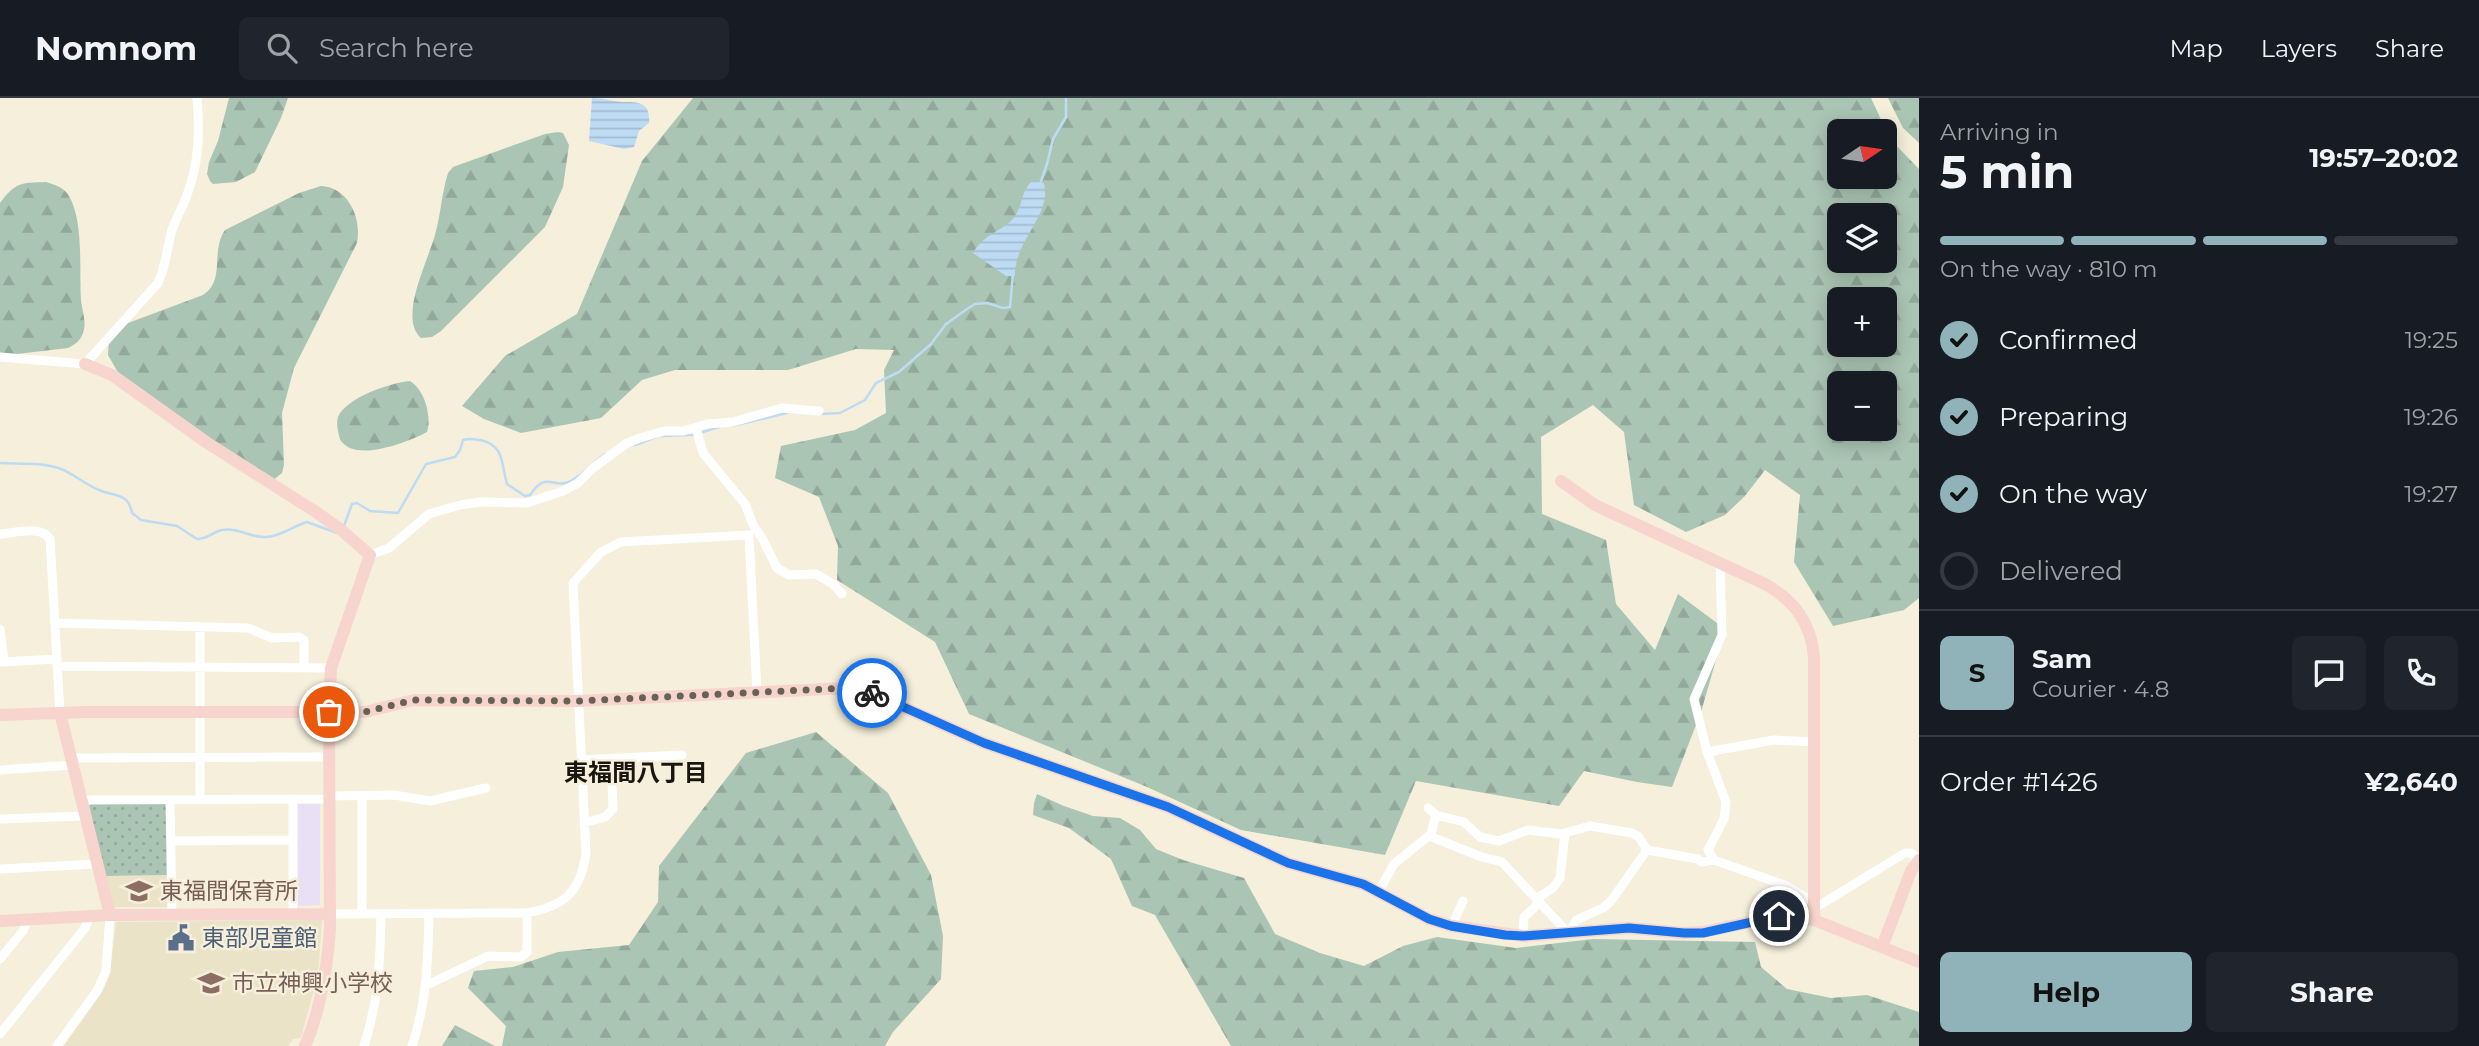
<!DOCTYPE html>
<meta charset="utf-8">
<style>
:root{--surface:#171b24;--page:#20242c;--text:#f1f3f6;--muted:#9ea1a6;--line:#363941;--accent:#90b3ba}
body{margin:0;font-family:Montserrat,"Noto Sans JP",sans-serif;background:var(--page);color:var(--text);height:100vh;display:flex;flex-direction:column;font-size:26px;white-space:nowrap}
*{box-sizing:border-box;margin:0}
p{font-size:23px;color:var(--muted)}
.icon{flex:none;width:38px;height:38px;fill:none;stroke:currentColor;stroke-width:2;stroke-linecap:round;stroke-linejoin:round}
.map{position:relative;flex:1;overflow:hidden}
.drawer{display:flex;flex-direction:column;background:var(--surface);width:560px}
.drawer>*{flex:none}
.needle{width:46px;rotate:77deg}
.tools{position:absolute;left:1827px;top:21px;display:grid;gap:14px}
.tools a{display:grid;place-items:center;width:70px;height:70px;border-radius:10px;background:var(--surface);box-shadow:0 4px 18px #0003;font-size:35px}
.pin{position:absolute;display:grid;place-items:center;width:60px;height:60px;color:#fff;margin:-30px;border:4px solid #fff;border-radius:50%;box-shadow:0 2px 7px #0007}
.courier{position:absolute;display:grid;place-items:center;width:70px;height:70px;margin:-35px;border:5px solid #1a73e8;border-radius:50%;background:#fff;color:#222;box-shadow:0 2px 9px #0007}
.overview em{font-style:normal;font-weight:700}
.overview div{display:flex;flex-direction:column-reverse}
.overview{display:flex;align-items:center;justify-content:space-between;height:119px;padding:0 21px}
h1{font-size:46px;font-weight:700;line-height:52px}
.bar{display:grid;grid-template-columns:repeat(4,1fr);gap:10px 7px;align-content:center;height:84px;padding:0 21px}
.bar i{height:9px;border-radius:5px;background:var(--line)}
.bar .selected{background:var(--accent)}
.bar p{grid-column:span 4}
.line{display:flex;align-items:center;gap:18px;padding:0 21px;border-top:2px solid var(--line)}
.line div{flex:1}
.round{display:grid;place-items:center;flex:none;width:74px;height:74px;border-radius:10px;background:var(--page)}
ol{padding:0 21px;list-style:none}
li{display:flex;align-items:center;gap:21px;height:77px}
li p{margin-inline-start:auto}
li .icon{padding:7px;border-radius:50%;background:var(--accent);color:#111;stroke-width:4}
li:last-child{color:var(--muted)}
li i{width:38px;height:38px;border:4px solid var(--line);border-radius:50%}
.button{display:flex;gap:14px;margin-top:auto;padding:14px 21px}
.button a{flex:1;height:80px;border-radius:10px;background:var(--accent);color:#111;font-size:28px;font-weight:700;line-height:80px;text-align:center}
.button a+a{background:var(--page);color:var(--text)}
header{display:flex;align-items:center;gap:42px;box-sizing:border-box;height:98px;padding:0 35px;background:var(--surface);border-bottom:2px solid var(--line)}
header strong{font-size:33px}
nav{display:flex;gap:38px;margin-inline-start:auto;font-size:24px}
.search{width:490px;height:63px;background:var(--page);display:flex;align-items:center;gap:18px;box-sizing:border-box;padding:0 24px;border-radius:10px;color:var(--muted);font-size:26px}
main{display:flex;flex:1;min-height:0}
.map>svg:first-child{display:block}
</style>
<header>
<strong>Nomnom</strong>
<div class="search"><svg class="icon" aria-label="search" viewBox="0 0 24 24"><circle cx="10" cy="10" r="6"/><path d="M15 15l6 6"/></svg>Search here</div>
<nav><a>Map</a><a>Layers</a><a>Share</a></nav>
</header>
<main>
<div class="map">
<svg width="1919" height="948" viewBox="0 0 1919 948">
<defs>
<pattern id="forest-firs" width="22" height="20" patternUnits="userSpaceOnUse" patternTransform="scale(1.75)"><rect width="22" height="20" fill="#abc5b4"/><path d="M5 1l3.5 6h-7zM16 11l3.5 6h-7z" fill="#92a89a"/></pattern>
<pattern id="park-dots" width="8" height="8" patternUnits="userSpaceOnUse" patternTransform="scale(1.75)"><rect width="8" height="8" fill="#abc5b4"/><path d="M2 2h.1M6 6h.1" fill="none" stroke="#92a89a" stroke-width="1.8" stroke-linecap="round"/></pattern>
<pattern id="water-rules" width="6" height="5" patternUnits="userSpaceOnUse" patternTransform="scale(1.75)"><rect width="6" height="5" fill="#bedbf4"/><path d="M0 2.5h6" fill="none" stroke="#a3bbd0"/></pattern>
</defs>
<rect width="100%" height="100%" fill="#f5efdb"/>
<path fill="#eae0f5" d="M320 705V807L297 808V706Z"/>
<path fill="#ebe3c8" d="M168 777 169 809H113L105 778Z
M322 822 318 877 301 940 293 941 288 948H64L103 893 110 875 116 824Z"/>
<path fill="url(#forest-firs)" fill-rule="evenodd" d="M229 0H288L281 20 255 74 236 84 213 86 210 83 207 76 209 64 218 43Z
M693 0H1871L1890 41 1919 71V500L1904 512 1833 528 1794 464 1800 397 1765 372 1745 398 1725 417 1686 434 1634 407 1624 334 1593 307 1541 339 1542 416 1606 442 1616 506 1655 552 1678 496 1725 531 1701 614 1672 689 1637 684 1584 673 1559 708 1416 683 1385 757 1241 732 1147 689 969 616 935 544 837 482 838 448 819 399 775 380 781 348 855 332 886 315 884 272 894 252 856 251 788 272H675L642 282 601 320 521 335 484 321 462 308 505 258 577 216 642 63ZM1839 33H1885V79H1839ZM1839 117H1885V163H1839ZM1839 201H1885V247H1839ZM1839 285H1885V331H1839Z
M1888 0H1919V45L1903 30Z
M558 34 563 35 569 47 563 89 545 129 441 233 432 239 421 240C397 219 430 160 436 133 441 114 442 94 448 75L453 69 545 36Z
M46 84C55 87 64 89 69 98 84 124 79 172 81 202 82 213 87 224 83 235 80 243 76 246 68 250L0 258V105C16 84 20 85 46 84Z
M321 88C348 89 362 120 357 145L294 270 282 315 284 367 282 375 272 383 120 278 108 257 109 237 120 228 203 197C226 182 210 154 225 132L299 95Z
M410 283C425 292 432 319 427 334 408 344 353 366 340 341 338 335 336 325 338 319 347 299 390 285 410 283Z
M816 634 888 695 931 777 943 838 941 881 893 934 885 948H502L506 928 468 890 474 873 513 869 558 854 629 847 658 804 659 768 746 655Z
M1037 696 1064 708 1093 718 1120 720 1140 732 1156 751 1183 762 1244 780 1275 836 1320 855 1364 868 1403 848 1437 839 1516 850 1593 841 1755 844 1761 869 1787 891 1831 900 1867 897 1919 914V948H1231L1155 817 1132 808 1111 761 1069 730 1033 717 1034 705Z
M455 927 495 948H442Z"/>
<path fill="url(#park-dots)" d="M91 705 165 706 168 710V777L105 778 89 708Z"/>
<path fill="url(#water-rules)" d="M592 0C603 0 611 3 622 4 637 4 651 3 649 25L639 33 634 49 624 51 589 43Z
M1032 83 1044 85C1052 118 1014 142 1015 178H1006L973 155C986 133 1005 133 1015 118 1023 106 1021 93 1032 83Z"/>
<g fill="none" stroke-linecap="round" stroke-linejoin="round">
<path stroke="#bedbf4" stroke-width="2.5" d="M1040 86 1047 66 1053 41 1066 19V0
M821 316 840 315 865 302 876 285 899 274 931 246 946 226 967 211 975 206 987 205 1003 210 1010 209 1013 175
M732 328 787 315
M635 347 659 338 693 337 719 329
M0 365C20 366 42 364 61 371 74 376 86 387 99 392 115 399 128 394 132 415L141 422 177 428 197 441C207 441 213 434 222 432 238 429 250 440 266 439 280 439 293 428 307 424L337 435
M344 428 352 406 357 405 370 413 398 415 426 366 455 359 460 352 463 342C469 340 473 341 480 342 505 347 501 366 507 386L525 398 530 397C547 372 552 391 569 384 581 379 593 364 605 356"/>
<path stroke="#fff" stroke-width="9" d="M0 259 85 266 158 185C166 168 167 150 172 132 176 120 183 109 187 97 199 65 200 34 197 0
M696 330 703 355 745 406 754 429 761 438 777 470 789 477 816 476 833 486 842 496
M0 436C15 435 42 427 50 441L60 615
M370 457 389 450 429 416 460 407 480 404 527 405 563 393 578 385 593 370 627 345 640 340 664 333H683L707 326 733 324 782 310 819 313
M55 525 248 530 272 540 299 539 304 542V570
M0 531 4 563
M0 564 57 561
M57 568 331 570
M1707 654 1774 642 1815 644
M71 660 328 659
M581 662 682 657
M0 672 73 667
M328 698 394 697 430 703 486 690
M362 698V815
M293 701V817
M81 702 329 701
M170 702 172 817
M200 702V529
M1428 710 1436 717 1464 724 1480 739 1499 743 1528 732 1561 736 1590 728 1632 735 1639 739 1647 752 1698 761 1701 764 1714 762 1787 788 1815 805
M0 721 85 718
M584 725 605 719 613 711 611 661
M1429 738 1482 759 1502 764 1569 836 1576 822 1603 810 1611 803 1647 752
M171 743 293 742
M1714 762 1708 752 1724 721 1726 704 1707 654 1694 601 1722 537 1720 465
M0 771 97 766
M172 786H293
M1378 795 1394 766 1431 736 1436 717
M1815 810 1905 755H1911L1919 762
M329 816 527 815C565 808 580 794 586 756L573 485 601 454 621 444 749 437 757 594
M1452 828 1463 803
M1523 838 1524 819 1535 809 1539 799 1553 790 1560 780 1565 735
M0 861 23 833 29 820
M427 887 488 858 521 859 527 854V815
M0 936 85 830 90 818
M57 948 97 893 106 873 110 817
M364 948C379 901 380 865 381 816
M412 948C427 904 428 862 429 816"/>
<path stroke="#f7d4cd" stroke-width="12" d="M85 266 112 277 206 344 316 414 340 431 370 457 331 570 329 614 330 831C327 872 321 911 305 948
M1561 383 1595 407 1765 486C1795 503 1811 525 1814 559V822
M60 615 110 817
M0 617 86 614H365L414 602 577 603 848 590 878 598 984 645 1168 709 1288 765 1363 786 1429 821 1452 828 1523 838 1629 830 1684 835 1703 834 1779 818 1814 822 1919 864
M0 823 110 817 329 816
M1882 849 1911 773 1919 762"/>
</g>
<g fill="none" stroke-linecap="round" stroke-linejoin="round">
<path stroke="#656256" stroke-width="7" stroke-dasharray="0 12.6" d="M329 614H365L414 602 577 603 848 590 872 595"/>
<path stroke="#1a73e8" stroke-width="9" d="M872 595 984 645 1168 709 1288 765 1363 786 1429 821 1451 828 1505 837 1523 838 1629 830 1684 835H1703L1779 818"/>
</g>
<defs>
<g id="school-bare" transform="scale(2.1)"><path d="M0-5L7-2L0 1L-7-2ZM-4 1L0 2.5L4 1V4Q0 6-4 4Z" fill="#8d6e63" stroke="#f5efdb" stroke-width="2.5" paint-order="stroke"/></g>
<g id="civic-bare" transform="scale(2.1)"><path d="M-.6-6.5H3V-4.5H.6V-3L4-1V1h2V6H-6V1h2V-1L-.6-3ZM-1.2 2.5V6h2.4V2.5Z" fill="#5c6f8a" stroke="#f5efdb" stroke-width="2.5" paint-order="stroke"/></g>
</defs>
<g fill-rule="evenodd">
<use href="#school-bare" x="139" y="793"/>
<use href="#civic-bare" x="181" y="840"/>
<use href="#school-bare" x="211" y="885"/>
</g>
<g text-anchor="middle" stroke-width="5" stroke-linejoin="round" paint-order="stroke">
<g font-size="23" fill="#785e54" stroke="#f5efdb" text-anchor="start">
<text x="160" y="801">東福間保育所</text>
<text x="232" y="893">市立神興小学校</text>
</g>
<g font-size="23" fill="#4e5e75" stroke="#f5efdb" text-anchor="start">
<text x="202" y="848">東部児童館</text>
</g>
<g font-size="24" font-weight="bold" fill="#18160f" stroke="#f5efdb">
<text x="636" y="683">東福間八丁目</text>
</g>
</g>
</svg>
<div class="tools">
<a><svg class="needle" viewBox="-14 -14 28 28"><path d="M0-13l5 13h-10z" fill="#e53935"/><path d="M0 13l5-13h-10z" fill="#9ea1a6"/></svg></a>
<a><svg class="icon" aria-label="layers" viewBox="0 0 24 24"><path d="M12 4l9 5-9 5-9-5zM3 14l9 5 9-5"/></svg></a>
<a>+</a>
<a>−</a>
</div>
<div class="pin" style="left:329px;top:614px;background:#ea580c"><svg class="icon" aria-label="bag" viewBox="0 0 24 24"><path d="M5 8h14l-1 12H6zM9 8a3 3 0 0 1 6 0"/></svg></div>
<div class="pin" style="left:1779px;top:818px;background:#1f2937"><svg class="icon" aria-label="home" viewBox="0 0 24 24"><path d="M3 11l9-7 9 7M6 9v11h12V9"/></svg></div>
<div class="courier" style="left:872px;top:595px"><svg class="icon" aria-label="bike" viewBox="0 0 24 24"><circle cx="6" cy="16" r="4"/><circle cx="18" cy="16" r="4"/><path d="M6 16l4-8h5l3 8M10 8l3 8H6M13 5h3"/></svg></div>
</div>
<section class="drawer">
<div class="overview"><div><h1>5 min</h1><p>Arriving in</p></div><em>19:57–20:02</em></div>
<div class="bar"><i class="selected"></i><i class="selected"></i><i class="selected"></i><i></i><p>On the way · 810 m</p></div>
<ol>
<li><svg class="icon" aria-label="check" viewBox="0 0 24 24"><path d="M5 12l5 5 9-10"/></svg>Confirmed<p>19:25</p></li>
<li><svg class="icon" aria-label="check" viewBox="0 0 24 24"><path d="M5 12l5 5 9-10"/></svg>Preparing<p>19:26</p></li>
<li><svg class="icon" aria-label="check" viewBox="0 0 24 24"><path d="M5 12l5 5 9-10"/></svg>On the way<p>19:27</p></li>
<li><i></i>Delivered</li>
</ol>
<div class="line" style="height:126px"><b class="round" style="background:var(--accent);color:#111">S</b><div><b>Sam</b><p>Courier · 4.8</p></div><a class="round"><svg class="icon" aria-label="chat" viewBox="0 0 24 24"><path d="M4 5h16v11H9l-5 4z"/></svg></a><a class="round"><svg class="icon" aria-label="phone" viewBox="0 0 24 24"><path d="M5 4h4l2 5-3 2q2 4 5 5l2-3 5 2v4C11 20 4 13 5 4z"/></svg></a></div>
<div class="line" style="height:91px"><div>Order #1426</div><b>¥2,640</b></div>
<div class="button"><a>Help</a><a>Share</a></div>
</section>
</main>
